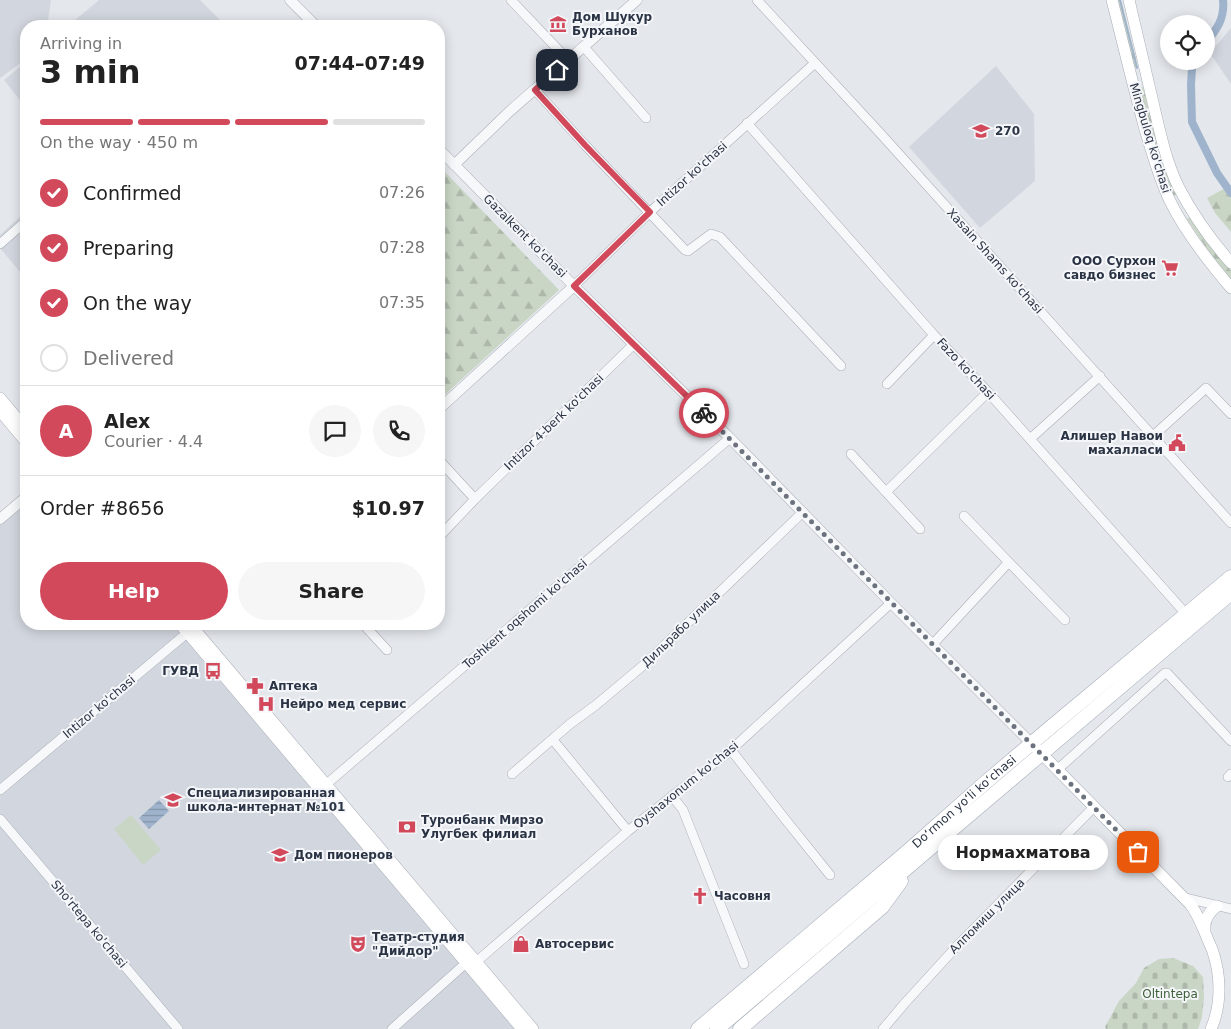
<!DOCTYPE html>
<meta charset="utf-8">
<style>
:root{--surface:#fff;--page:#f6f6f6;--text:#222;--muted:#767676;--line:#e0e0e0;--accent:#d1495b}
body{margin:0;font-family:"DejaVu Sans",sans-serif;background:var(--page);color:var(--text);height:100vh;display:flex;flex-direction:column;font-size:19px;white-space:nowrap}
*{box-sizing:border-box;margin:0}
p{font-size:16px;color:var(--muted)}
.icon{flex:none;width:28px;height:28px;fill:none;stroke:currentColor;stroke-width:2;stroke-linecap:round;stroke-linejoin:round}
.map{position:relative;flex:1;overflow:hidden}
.side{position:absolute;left:20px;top:20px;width:425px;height:610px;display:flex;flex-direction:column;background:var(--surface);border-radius:20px;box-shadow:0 2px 12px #0003}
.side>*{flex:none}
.tools{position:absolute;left:1160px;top:15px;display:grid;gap:10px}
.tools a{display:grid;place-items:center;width:55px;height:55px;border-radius:50%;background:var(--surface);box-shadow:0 2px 12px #0003;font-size:25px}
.pin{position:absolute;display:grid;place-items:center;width:42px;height:42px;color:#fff;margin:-21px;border-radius:10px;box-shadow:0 2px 8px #0006}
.courier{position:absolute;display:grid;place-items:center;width:50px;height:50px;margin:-25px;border:4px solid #d1495b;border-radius:50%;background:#fff;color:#222;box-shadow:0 1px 6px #0007}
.bubble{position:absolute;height:35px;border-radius:18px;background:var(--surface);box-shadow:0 2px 12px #0003;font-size:16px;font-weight:800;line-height:35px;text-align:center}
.headline em{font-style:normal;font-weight:800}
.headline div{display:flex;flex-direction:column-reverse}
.headline{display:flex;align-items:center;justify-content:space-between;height:85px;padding:0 20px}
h1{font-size:32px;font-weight:800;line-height:38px}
.bar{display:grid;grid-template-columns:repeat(4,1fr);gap:8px 5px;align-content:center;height:60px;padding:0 20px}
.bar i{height:6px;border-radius:4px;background:var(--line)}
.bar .on{background:var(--accent)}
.bar p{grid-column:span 4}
.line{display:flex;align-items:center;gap:12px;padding:0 20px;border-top:1px solid var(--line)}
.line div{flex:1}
.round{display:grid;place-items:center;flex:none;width:52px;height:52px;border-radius:26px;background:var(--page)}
ol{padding:0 20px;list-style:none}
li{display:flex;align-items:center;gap:15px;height:55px}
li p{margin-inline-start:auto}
li .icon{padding:5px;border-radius:50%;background:var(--accent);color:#fff;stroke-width:4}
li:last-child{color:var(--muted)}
li i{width:28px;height:28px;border:2px solid var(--line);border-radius:50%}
.action{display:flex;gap:10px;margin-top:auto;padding:10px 20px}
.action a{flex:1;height:58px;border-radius:30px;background:var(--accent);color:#fff;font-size:20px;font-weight:800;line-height:58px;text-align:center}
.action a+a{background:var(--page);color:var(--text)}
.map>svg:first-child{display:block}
</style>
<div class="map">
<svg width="1231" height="1029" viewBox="0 0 1231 1029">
<defs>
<pattern id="forest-firs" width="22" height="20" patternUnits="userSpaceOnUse" patternTransform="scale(1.25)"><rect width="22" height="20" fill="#c9d6c5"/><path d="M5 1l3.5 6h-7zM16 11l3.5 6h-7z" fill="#adb8ab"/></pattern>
<pattern id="cemetery-stones" width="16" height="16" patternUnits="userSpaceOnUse" patternTransform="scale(1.25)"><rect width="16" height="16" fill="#c9d6c5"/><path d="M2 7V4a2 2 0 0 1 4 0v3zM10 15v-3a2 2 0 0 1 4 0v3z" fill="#adb8ab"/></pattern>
<pattern id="water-rules" width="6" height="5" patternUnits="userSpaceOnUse" patternTransform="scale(1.25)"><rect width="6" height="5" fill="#9fb4cc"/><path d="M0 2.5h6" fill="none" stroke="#8293a7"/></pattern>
</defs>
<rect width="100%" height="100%" fill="#e4e7ec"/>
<path fill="#d2d6de" d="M0 0H50L51 1 47 26H26V59L0 78Z
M99 0H200L226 26H68Z
M1231 28V84L1210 53Z
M26 62V108L4 80Z
M996 66 1034 114 1035 181 980 228 909 147Z
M26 211V279L0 248V235Z
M26 497V624H180L522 1029H0V519Z"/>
<path fill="#c9d6c5" d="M131 815 161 850 143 865 114 829Z"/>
<path fill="url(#forest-firs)" d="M1117 0H1121L1138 67 1134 68Z
M1143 87 1158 143 1177 194 1173 196 1163 171 1139 89Z
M444 171 559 290 439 400V175Z
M1231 185V232L1215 213 1207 198Z
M1190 217 1219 257 1231 271V279L1210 253 1187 219Z"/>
<path fill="url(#cemetery-stones)" d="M1173 958 1193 966 1203 977 1204 997 1202 1017 1198 1029H1106L1105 1027 1119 1001 1136 983 1144 968 1159 959Z"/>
<path fill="url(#water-rules)" d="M159 800 169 811 149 829 139 818Z"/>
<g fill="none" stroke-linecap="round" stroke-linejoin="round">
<path stroke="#9fb4cc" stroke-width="2" d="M1120 0 1137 68"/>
<path stroke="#9fb4cc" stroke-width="8" d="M1206 43C1217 29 1225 18 1223 0
M1194 61 1192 68 1191 85 1192 122 1217 173 1231 193"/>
<g stroke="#a9aeb7" stroke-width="10">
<path id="minor" d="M511 0 568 60
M757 0 880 133 1231 523
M584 47 646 118
M535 90 585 145 685 250 688 251 711 234 720 237 841 366
M747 123 934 335 988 392 1187 615
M0 244 26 221
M574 286 650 212 815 63
M887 384 934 335
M1153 436 1206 388 1231 414
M1030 439 1100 376
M851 454 920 529
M439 460 475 499
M886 492 988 392
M964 516 1065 620
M439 537 475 499 634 344
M363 624 387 650
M933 644 1008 563
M553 740 628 831
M731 750 785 819 830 875
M1057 770 1165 673H1167L1231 741
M512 774 570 724 596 705 646 663 803 512
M1228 777 1231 774
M322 788 730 438
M0 790 187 633
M672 796 683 810 744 964
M0 819 178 1029
M1182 897 1231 909
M476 962 628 831 731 750 891 603
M392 1029 466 963
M883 1029 905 1003 957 946 1094 807"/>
</g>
<g stroke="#a9aeb7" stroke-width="11">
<path id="tertiary" d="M290 0 316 26
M439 149 574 286 730 438 891 603 1031 743
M454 165 510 111 637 0
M439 409 574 286
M0 519 26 497"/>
</g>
<g stroke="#a9aeb7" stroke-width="12">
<path id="secondary" d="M1112 0C1123 43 1133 86 1145 129 1152 153 1159 178 1170 201 1185 232 1208 261 1231 288
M1129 0C1138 37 1146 74 1155 111 1161 137 1167 164 1179 188 1193 215 1211 240 1231 263
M0 398 26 429
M0 411 26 442
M180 624 522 1029
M190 624 533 1029
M1037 749 1190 904C1198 914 1201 924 1206 935 1208 940 1210 945 1212 949 1221 974 1222 1004 1211 1029
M1205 929C1204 919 1209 912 1217 906"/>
</g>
<g stroke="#a3abb8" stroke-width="15">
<g id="primary">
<path id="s1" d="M698 1029 908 851 986 782 1051 727 1231 577"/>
<path d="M717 1029C889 884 1059 737 1231 593"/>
<path d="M740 1029 882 907 901 881"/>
</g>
</g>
<use href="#minor" stroke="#f7f8fa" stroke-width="9"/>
<use href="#tertiary" stroke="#f7f8fa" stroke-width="10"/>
<use href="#secondary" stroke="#fff" stroke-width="11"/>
<use href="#primary" stroke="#fff" stroke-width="14"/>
</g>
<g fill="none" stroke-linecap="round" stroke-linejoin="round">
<path stroke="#6c737f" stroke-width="5" stroke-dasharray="0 9" d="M704 413 1138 852"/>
<path stroke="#d1495b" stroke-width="6" d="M557 70 535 90 585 145 650 212 574 286 704 413"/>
</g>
<defs>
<g id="museum-bare" transform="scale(1.35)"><path d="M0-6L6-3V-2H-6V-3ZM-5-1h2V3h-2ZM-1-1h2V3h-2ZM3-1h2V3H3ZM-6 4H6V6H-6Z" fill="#d1495b" stroke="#f4f6f9" stroke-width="2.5" paint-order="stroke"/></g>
<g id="school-bare" transform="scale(1.35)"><path d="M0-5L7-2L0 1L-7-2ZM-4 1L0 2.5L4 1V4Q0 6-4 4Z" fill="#d1495b" stroke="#f4f6f9" stroke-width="2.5" paint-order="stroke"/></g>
<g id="supermarket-bare" transform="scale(1.35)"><path d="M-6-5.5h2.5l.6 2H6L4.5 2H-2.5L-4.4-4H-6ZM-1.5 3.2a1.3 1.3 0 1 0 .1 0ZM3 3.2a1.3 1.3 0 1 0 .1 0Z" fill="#d1495b" stroke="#f4f6f9" stroke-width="2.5" paint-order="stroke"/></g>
<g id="civic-bare" transform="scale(1.35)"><path d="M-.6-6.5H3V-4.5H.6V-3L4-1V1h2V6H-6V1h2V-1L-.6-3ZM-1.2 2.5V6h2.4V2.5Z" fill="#d1495b" stroke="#f4f6f9" stroke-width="2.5" paint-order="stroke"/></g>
<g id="bus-bare" transform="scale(1.35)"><path d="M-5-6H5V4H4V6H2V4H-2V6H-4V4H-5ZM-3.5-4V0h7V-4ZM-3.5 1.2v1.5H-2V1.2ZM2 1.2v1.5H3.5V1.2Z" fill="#d1495b" stroke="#f4f6f9" stroke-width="2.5" paint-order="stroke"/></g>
<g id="pharmacy-bare" transform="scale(1.35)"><path d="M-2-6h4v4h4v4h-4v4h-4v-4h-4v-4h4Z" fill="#d1495b" stroke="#f4f6f9" stroke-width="2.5" paint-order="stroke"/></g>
<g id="hospital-bare" transform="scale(1.35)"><path d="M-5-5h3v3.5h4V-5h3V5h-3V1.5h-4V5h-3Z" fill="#d1495b" stroke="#f4f6f9" stroke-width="2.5" paint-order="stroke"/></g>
<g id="bank-bare" transform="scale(1.35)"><path d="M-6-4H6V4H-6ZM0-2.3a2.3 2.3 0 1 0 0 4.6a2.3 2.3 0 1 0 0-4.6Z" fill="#d1495b" stroke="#f4f6f9" stroke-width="2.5" paint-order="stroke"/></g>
<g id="church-bare" transform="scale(1.35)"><path d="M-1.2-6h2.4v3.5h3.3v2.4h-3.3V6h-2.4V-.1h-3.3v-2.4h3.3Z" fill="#d1495b" stroke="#f4f6f9" stroke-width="2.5" paint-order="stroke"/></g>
<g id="theatre-bare" transform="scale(1.35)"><path d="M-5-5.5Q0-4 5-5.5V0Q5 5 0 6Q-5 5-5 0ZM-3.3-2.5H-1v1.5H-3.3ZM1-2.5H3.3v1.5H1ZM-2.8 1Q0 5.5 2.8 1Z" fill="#d1495b" stroke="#f4f6f9" stroke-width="2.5" paint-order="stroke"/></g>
<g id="shop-bare" transform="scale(1.35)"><path d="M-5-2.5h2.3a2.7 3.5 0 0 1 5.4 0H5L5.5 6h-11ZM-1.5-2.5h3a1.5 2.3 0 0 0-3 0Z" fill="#d1495b" stroke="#f4f6f9" stroke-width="2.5" paint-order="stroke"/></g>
</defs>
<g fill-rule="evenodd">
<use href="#museum-bare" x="558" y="24"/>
<use href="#school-bare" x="981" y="131"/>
<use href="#supermarket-bare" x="1170" y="268"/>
<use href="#civic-bare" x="1177" y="443"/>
<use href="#bus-bare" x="213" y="671"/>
<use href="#pharmacy-bare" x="255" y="686"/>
<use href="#hospital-bare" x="266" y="704"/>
<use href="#school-bare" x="173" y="800"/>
<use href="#bank-bare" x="407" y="827"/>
<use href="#school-bare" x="280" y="855"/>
<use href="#church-bare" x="700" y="896"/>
<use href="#theatre-bare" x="358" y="944"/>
<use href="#shop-bare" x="521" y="944"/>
</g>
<g text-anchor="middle" stroke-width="4" stroke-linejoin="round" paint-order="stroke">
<g font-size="12" font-weight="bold" fill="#2b3445" stroke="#f4f6f9" text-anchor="start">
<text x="572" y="21">Дом Шукур<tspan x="572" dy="14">Бурханов</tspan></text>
<text x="995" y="135">270</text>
<text x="1156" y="265" text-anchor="end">ООО Сурхон<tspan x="1156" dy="14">савдо бизнес</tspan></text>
<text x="1163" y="440" text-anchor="end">Алишер Навои<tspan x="1163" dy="14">махалласи</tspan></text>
<text x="199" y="675" text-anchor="end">ГУВД</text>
<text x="269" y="690">Аптека</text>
<text x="280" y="708">Нейро мед сервис</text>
<text x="187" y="797">Специализированная<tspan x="187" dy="14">школа-интернат №101</tspan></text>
<text x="421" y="824">Туронбанк Мирзо<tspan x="421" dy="14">Улугбек филиал</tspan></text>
<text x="294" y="859">Дом пионеров</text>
<text x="714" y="900">Часовня</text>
<text x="372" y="941">Театр-студия<tspan x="372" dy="14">"Дийдор"</tspan></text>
<text x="535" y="948">Автосервис</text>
</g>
<g font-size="12" fill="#2b3445" stroke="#f4f6f9">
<text transform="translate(1150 138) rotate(73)" y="4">Mingbuloq ko'chasi</text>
<text transform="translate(692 174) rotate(-42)" y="4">Intizor ko'chasi</text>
<text transform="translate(525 236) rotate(45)" y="4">Gazalkent ko'chasi</text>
<text transform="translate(995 261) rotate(48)" y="4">Xasain Shams ko'chasi</text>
<text transform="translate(966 369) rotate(47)" y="4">Fazo ko'chasi</text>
<text transform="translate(554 422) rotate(-44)" y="4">Intizor 4-berk ko'chasi</text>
<text transform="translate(525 614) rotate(-41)" y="4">Toshkent oqshomi ko'chasi</text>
<text transform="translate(681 629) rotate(-44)" y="4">Дильрабо улица</text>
<text transform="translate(99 707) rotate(-40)" y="4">Intizor ko'chasi</text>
<text transform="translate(686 785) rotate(-39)" y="4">Oyshaxonum ko'chasi</text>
<text dy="4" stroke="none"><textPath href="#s1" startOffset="350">Do‘rmon yo‘li ko‘chasi</textPath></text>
<text transform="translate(987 916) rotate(-45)" y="4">Алпомиш улица</text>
<text transform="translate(89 924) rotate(50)" y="4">Sho'rtepa ko'chasi</text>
</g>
<g font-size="12" fill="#3f6138" stroke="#f4f6f9">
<text x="1170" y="998">Oltintepa</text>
</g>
</g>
</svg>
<div class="tools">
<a><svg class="icon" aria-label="locate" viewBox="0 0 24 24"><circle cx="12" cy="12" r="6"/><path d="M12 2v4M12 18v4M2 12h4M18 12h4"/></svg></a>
</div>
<div class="pin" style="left:1138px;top:852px;background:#ea580c"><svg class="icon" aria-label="bag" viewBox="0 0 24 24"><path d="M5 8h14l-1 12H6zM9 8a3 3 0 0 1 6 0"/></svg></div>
<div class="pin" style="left:557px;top:70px;background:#1f2937"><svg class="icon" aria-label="home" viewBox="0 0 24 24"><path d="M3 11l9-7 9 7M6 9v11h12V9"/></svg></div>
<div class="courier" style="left:704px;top:413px"><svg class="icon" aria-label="bike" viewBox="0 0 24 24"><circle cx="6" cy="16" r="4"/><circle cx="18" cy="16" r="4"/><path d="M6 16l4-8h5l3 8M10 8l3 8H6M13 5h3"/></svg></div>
<div class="bubble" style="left:938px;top:835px;width:170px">Нормахматова</div>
<section class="side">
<div class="headline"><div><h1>3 min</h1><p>Arriving in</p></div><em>07:44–07:49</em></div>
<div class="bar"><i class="on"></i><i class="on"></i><i class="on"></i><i></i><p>On the way · 450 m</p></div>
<ol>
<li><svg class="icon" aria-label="check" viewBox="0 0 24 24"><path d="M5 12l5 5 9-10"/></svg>Confirmed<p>07:26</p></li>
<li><svg class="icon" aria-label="check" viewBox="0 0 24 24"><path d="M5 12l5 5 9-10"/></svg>Preparing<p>07:28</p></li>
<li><svg class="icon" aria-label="check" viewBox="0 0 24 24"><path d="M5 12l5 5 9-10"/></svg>On the way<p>07:35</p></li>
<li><i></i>Delivered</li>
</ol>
<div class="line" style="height:90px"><b class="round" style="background:var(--accent);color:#fff">A</b><div><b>Alex</b><p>Courier · 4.4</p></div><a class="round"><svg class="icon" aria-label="chat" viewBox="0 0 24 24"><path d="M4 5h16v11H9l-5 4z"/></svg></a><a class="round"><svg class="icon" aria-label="phone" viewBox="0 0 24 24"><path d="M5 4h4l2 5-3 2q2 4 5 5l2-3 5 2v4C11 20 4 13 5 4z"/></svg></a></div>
<div class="line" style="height:65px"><div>Order #8656</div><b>$10.97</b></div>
<div class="action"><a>Help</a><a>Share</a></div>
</section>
</div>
